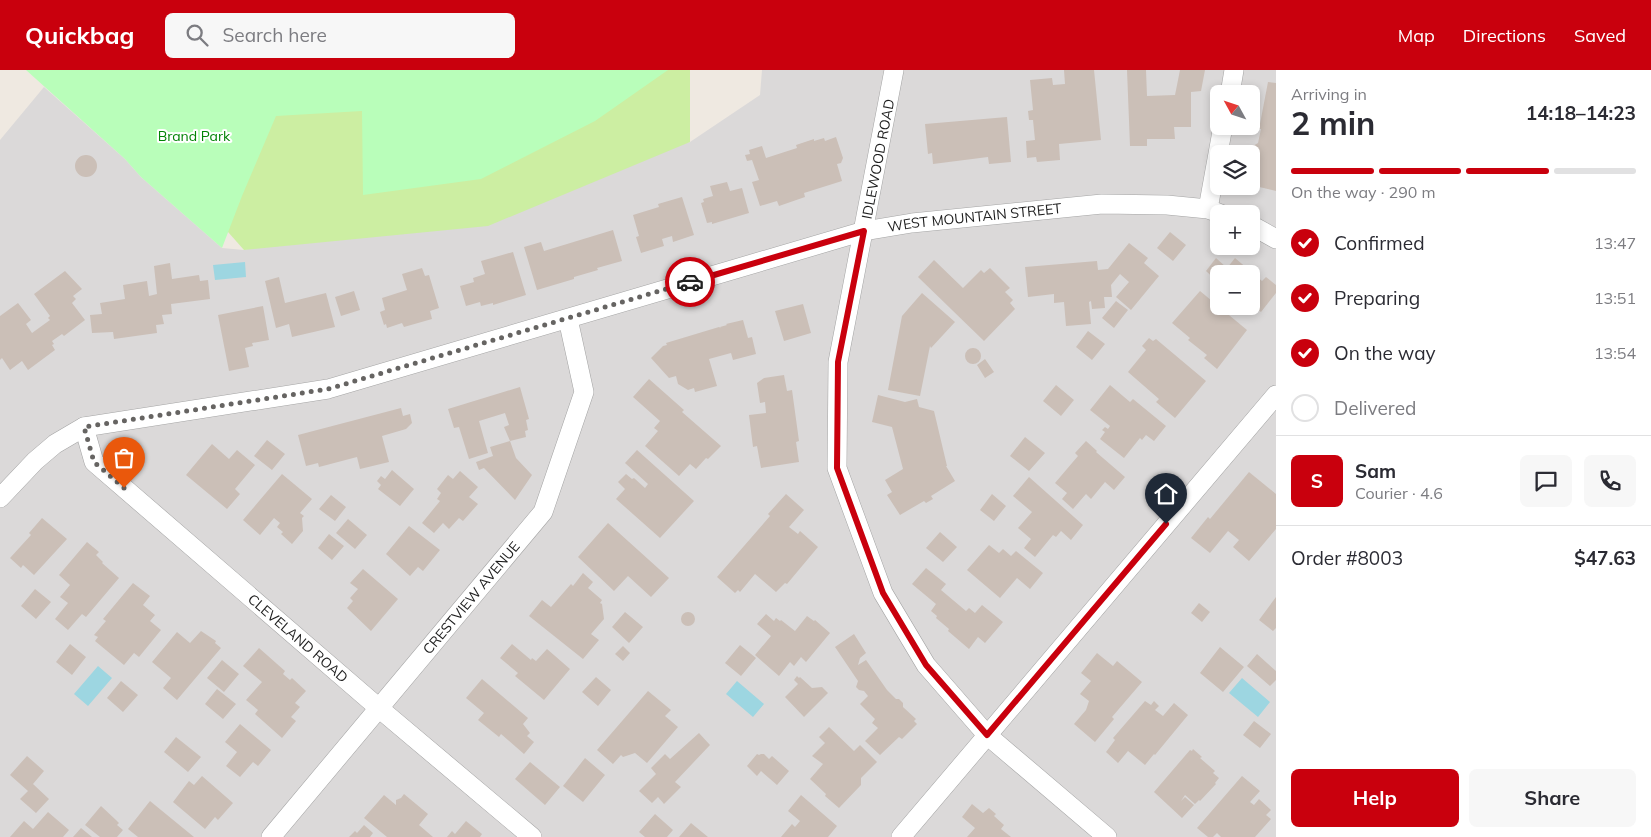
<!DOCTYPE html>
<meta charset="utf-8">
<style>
:root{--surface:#fff;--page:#f7f7f7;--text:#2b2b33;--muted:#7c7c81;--line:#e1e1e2;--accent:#c9000d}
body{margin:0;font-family:Mulish,sans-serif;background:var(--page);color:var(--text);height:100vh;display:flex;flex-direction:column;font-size:19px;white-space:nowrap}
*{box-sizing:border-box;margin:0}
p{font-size:16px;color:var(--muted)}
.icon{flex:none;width:28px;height:28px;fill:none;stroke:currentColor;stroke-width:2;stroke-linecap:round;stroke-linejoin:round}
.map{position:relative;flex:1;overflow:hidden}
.drawer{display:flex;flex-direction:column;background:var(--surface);width:375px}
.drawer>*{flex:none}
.needle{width:32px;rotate:310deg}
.buttons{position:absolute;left:1210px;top:15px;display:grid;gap:10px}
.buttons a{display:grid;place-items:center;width:50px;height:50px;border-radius:8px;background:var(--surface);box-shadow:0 2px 8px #0003;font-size:25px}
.pin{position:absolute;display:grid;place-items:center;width:42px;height:42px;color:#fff;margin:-51px -21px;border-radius:50% 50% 50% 0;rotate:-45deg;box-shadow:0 0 5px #0007}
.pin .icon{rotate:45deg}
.courier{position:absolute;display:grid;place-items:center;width:50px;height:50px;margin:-25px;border:4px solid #c9000d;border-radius:50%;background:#fff;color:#222;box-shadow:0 1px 6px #0007}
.summary em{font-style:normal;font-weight:700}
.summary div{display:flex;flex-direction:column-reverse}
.summary{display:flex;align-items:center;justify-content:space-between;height:85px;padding:0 15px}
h1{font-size:32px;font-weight:700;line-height:38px}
.bar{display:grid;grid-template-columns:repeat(4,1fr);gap:8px 5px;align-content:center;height:60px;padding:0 15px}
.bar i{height:6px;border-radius:4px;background:var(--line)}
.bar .on{background:var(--accent)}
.bar p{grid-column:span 4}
.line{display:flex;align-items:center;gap:12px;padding:0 15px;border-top:1px solid var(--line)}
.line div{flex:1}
.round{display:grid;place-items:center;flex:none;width:52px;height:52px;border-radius:8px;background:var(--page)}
ol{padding:0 15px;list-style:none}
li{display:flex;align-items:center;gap:15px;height:55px}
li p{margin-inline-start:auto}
li .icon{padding:5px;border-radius:50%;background:var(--accent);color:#fff;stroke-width:4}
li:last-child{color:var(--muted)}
li i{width:28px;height:28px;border:2px solid var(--line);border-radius:50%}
.button{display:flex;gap:10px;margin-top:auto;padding:10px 15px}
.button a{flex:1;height:58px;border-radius:8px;background:var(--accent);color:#fff;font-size:20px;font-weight:700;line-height:58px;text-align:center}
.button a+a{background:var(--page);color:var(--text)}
header{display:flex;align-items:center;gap:30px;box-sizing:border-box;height:70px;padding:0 25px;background:var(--accent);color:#fff}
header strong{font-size:24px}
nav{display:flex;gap:28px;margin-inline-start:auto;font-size:18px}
.search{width:350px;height:45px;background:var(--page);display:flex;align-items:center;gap:12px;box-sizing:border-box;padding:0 18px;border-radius:8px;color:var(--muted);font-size:19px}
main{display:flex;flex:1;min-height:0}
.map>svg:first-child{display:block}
</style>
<header>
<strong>Quickbag</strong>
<div class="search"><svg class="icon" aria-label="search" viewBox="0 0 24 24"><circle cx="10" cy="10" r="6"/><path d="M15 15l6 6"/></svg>Search here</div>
<nav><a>Map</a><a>Directions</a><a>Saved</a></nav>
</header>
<main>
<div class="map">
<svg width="1276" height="767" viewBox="0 0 1276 767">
<rect width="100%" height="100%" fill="#efe9e1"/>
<path fill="#dbd9d9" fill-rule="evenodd" d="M762 0H1276V767H0V70L44 17 125 89 141 107 222 178 244 180 690 72 760 25ZM1219 24H1251V56H1219ZM1219 84H1251V116H1219ZM1219 144H1251V176H1219ZM1219 204H1251V236H1219Z"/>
<path fill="#cceea2" d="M127 0H690V72L488 156 244 180 118 38Z"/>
<path fill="#b9feba" d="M26 0H668L595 51 481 109 363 125 362 41 276 46 242 126 222 178 141 107 125 89Z"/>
<path fill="#9dd6e1" d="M245 192 246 207 215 210 213 195Z
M98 596 112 608 88 636 74 624Z
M1242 608 1270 632 1258 647 1229 623Z
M737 611 764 634 753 647 726 624Z"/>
<path fill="#cbbfb7" d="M1064 0H1094L1101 70 1059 74 1060 90 1037 92 1036 87 1027 88 1026 71 1035 70 1033 50H1029L1028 41 1033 40 1030 10 1052 8 1053 15 1065 14Z
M1127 0H1146L1147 26 1175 25 1180 0H1205L1201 21 1191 22V57H1174L1175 69H1147V76H1130Z
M1268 12 1276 13V121L1251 115V99L1254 90 1251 86 1253 76 1258 73 1261 59H1259Z
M1007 47 1011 92 989 94 988 87 933 94 932 83 928 84 925 54Z
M836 67 843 88 841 93 837 94 842 111 804 123 805 127 779 136 777 131 760 136 752 112 759 110 752 90 747 91 745 85 750 84 749 80 762 76 766 88 797 78 796 75 814 69V71L824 68 825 71Z
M75 96a11 11 0 1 1 22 0a11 11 0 1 1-22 0Z
M727 112 730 121 742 118 749 143 712 154V152L707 153 701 133 704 132 703 129 713 126 710 116Z
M682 127 694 165 673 172 672 166 662 169 664 176 641 183 636 167 639 166 633 145 659 137 658 134Z
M613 160 622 191 597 198 598 200 574 207V209L537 220 524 177 541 172 544 181Z
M1170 162 1186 175 1173 191 1157 178Z
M1129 173 1148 188 1144 193 1159 206 1131 240 1116 227 1129 212 1120 204 1111 215 1112 227H1104L1105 238 1092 239 1091 231 1089 232 1091 254 1066 256 1064 232 1054 233V224L1028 227 1025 197 1097 191 1098 200 1108 199Z
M513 182 526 225 493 235V233L481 236 480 232 466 236 460 216 474 212 473 208 485 204 481 191Z
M1216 188 1227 198 1235 188 1262 211 1266 207 1276 215V223L1261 242 1251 234V204H1219V213L1206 201Z
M934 190 963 218 981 200 984 203 990 198 1010 218 1005 222 1013 230 1010 233 1015 239 984 271 918 207Z
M170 193 172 209 199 205 200 211 208 210 210 229 171 234 172 244 162 245 164 254 156 255 157 263 114 269 113 262 92 263 90 245 102 244 100 233 125 229 123 215 147 211 149 226 157 224 154 196Z
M422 198 425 206 429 205 439 238 430 241 432 249 404 257 402 253 387 258 386 254 384 255 380 242 385 240 382 228 407 220 402 204Z
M65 201 82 219 73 226 76 229 72 233 85 250 64 266 62 264 52 271 54 274 52 275 55 280 28 300 22 291 10 300 2 288 0 290V246L18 233 31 250 26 254 32 263 50 250 48 248 50 246 34 224Z
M279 207 285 233 326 223 335 257 292 267 289 254 276 258 265 211Z
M354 221 360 240 341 246 335 227Z
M1200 221 1247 260 1217 299 1204 288 1207 285 1188 270 1190 268 1172 253Z
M922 223 955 252 931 278 930 276 920 326 888 320 902 246Z
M1116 231 1128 240 1114 258 1102 248Z
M803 234 811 263 784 271 775 241Z
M263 236 269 270 252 273 253 276 245 278 249 297 229 301 218 245Z
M743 250 748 268 752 267 756 284 733 290 731 283 709 289 717 316 695 322 694 318 688 320 678 314 676 306 669 308 651 288 663 276 667 275 666 273 719 257 721 258 720 257 727 255 726 254Z
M1088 261 1105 274 1092 290 1076 277Z
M1149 268 1153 271 1156 269 1206 311 1175 348 1156 332 1159 329 1128 302 1146 280 1142 276Z
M965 286a8 8 0 1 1 16 0a8 8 0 1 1-16 0Z
M985 289 994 302 985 308 977 295Z
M784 305 787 321 792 320 799 371 796 372 799 392 761 398 757 376 753 377 749 345 766 343 765 332 760 333 757 313 764 308Z
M649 309 684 340 682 342 721 376 708 389 706 388 696 399 690 394 679 406 645 376 658 361 654 358 660 351 633 327Z
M1056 315 1074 330 1061 346 1043 331Z
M1110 315 1130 332 1133 329 1166 356 1154 371 1146 365 1142 370 1140 368 1124 388 1100 369 1105 362 1102 360 1105 357 1108 359 1110 356 1090 340Z
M520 317 529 349 526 350 528 360 525 361 526 367 510 371 504 357 509 355 505 343 479 351 488 383 469 389 459 357 454 358 448 339Z
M878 325 905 332 917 329 919 337 934 341 947 396H946L955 411 931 426 933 429 926 433 924 431 900 445 887 425 892 422 885 410 903 399 892 357 872 352Z
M401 338 403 346 410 344 412 353 406 359 382 366 389 392 360 399 357 387 319 397 318 393 306 396 298 365Z
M1025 367 1045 383 1029 401 1010 386Z
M267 370 285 384 272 400 254 386Z
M510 371 516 388 532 405 515 430 484 398 479 400 476 392 493 386 490 377Z
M1086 371 1097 381 1096 382 1125 407 1114 420 1105 412 1091 429 1086 424 1073 439 1062 429 1067 423 1055 413 1078 386 1075 383Z
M212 374 229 389 237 380 255 395 235 419 240 424 227 439 186 405Z
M637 380 694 431 660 468 616 429 625 419 618 412 626 404 632 409 634 408 645 418 648 414 625 393Z
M392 400 414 419 400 436 378 419 381 415 377 411 381 406 385 409Z
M460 401 478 417 469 427 478 434 463 451 459 448 449 459 443 453 434 463 422 453 440 431 437 429 441 423 437 419 448 405 453 409Z
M1249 402 1276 424V459L1249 491 1233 477 1239 470 1228 461 1210 483 1191 468 1208 447 1210 449Z
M282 404 312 429 300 443 304 446 302 448 303 461 292 474 281 464 283 462 277 457 280 453 274 448 260 465 243 450Z
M1029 407 1083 455 1071 470 1061 461 1056 467 1053 465 1035 487 1024 478 1031 469 1018 458 1032 442 1013 426Z
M786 424 804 440 789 457 798 464 800 461 818 477 787 514 785 513 776 522 755 504 740 522 738 520 735 523 717 507 770 446 768 444Z
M992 424 1006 436 994 451 980 440Z
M331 425 346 437 335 451 319 439Z
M42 448 67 469 34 505 23 495 21 498 10 488 31 465 29 463Z
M348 449 367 465 355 479 336 463Z
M608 453 669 508 651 527 628 506 614 521 578 487Z
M409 456 440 480 423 501 418 497 410 506 386 484Z
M940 462 957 477 943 492 926 478Z
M329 464 344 476 332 490 318 478Z
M87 472 99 482 96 485 103 492 102 493 119 508 86 547 82 544 68 560 55 549 68 533 60 527 70 515 59 505Z
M989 475 999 483 1003 479 1011 486 1016 481 1043 503 1030 519 1017 508 1000 528 967 500Z
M926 498 946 514 941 520 966 541 969 538 975 543 982 535 1003 552 985 573 978 567 969 579 948 561 949 559 936 548 937 546 931 541 936 534 912 514Z
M363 499 398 529 371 561 347 538 353 531 350 528 358 519 350 513Z
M583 503 593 512 588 518 602 530 600 533 602 534 604 549 591 564 599 570 583 589 529 546 542 530 551 537 571 514 573 516Z
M133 513 150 526 143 535 155 545 150 551 161 560 139 587 134 583 124 595 95 571 98 567 94 565 106 551 103 549Z
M35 519 51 532 36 549 21 536Z
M1276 527V558L1273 561 1259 550Z
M1199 533 1210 542 1202 552 1191 543Z
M625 542 643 557 629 573 612 557Z
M681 549a7 7 0 1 1 14 0a7 7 0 1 1-14 0Z
M766 544 774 551 776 548 780 551 781 550 795 561 807 546 814 551 815 550 830 563 806 592 801 587 794 596 790 592 779 606 755 585 771 566 757 554Z
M201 561 216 571 215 573 221 578 177 630 163 618 171 608 152 592 177 562 190 573Z
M854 564 866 583 860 588 858 595 866 590 887 620 896 629H899L903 633V637L916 649 914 651 917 654 902 669 899 667 880 685 865 671 878 658 872 653 875 649 860 634 868 626 864 621 859 620 856 617 858 611 835 577Z
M70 574 86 587 72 605 56 592Z
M512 574 531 590 532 588 536 591 547 579 570 599 544 630 515 606 518 603 500 588Z
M740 575 756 588 741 606 725 593Z
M623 576 630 583 623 591 615 584Z
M1220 577 1244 597 1223 622 1200 603Z
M259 578 285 601 283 604 290 610 292 608 306 621 295 633 300 637 291 647 296 651 282 668 255 644 258 640 246 630 262 612 243 596Z
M1097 583 1113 596 1117 591 1142 612 1112 647 1114 649 1095 672 1074 654 1086 640 1089 631 1080 624 1091 611 1081 603Z
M1257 584 1276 601V610L1270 616 1247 596Z
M222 590 239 604 224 622 207 608Z
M797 606 799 608 800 607 812 618 822 617 828 623 804 647 785 627 798 614 794 610Z
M596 607 611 620 598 636 582 622Z
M482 609 528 648 523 654 530 663 527 666 534 672 524 684 501 664 499 667 478 650 484 643 466 628Z
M121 611 138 625 123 642 107 628Z
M217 619 236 634 223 649 205 634Z
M648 621 671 640 665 646 678 657 647 693 635 683 623 687 621 685 613 694 597 680Z
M1145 631 1151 635 1154 631 1159 636 1155 640 1163 646 1174 633 1188 645 1155 685 1154 684 1145 695 1128 681 1118 693 1106 682 1115 670 1113 668Z
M1254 651 1271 664 1260 678 1243 665Z
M240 654 271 680 258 696 253 692 240 707 226 696 237 682 225 672Z
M829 657 854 681 860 675 877 692 861 708V715L839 738 825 726 826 724 810 709 823 694 812 686 825 673 819 667Z
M699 663 710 675 675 712 681 717 664 734 658 727 652 733 639 721 656 704 651 698 665 684 670 689Z
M176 667 201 687 188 702 164 682Z
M1193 679 1202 687 1200 688 1215 701 1213 703 1219 708 1215 713 1216 714 1200 731 1199 730 1195 734 1185 725 1181 731 1185 727 1194 735 1182 748 1154 722 1190 680 1192 681Z
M757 684 759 685 761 684H764L769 689 772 686 789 701 777 715 761 701 757 706 747 696Z
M27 686 44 701 33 714 49 729 36 743 20 729 28 721 10 705Z
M585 688 605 705 583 732 563 716Z
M530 692 560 717 545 735 515 709Z
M202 706 233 733 218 750 215 747 205 759 173 732 189 711 194 715Z
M1242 706 1260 721 1250 732 1254 735 1259 729 1271 740 1266 745 1271 749 1255 767H1221L1217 763 1213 767H1208L1197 758Z
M404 724 428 744 419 755 433 767H387L364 748 384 725 396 735V730L401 728Z
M801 725 837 756 828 767H781L792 754 795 757 800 751 788 741Z
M150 731 194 767H138L128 759Z
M972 734 983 743 989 738 996 744 994 746 1004 755 1001 759 1011 767H967L975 758 962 747Z
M101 736 116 750 119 753 117 755 123 760 117 767H100L85 755Z
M48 742 69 760 63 767H10L24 751 33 759Z
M655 744 673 760 667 767H645L639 762Z
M466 751 482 764 480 767H447L452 761 455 764Z
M691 753 708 767H679Z
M364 755 373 763 370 767H349L355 761 357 763Z
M81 758 92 767H73Z"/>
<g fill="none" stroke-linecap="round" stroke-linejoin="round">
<g stroke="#a4a4a4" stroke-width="20">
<g id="minor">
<path d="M894 0 838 292 837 398 883 523 926 595 987 665 1107 767"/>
<path d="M1230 24 1234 0"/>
<path d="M1208 139 1223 56"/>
<path d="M1251 155 1276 169"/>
<path id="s1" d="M84 357 94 392 380 639 532 767"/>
<path id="s2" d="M0 428 35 391 55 374 84 357 328 319 864 161 912 153 1102 134 1167 135 1208 139 1221 144"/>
<path id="s3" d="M271 767 543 442 584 322 568 249"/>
<path d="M901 767 1276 325"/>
</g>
</g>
<use href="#minor" stroke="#fff" stroke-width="19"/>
</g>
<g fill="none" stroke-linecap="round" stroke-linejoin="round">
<path stroke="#666462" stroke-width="5" stroke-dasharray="0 9" d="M124 418 94 392 84 357 328 319 690 212"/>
<path stroke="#c9000d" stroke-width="6" d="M690 212 864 161 838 292 837 398 883 523 926 595 987 665 1166 454"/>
</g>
<g text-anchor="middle" stroke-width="4" stroke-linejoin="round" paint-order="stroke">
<g font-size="14" fill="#028305" stroke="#fff">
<text x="194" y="71">Brand Park</text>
</g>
<g font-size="14" fill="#1d1d1d" stroke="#fff">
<text transform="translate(878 89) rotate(-79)" y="5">IDLEWOOD ROAD</text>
<text dy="5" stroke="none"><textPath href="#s2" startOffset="1028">WEST MOUNTAIN STREET</textPath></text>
<text dy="5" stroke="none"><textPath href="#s3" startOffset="312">CRESTVIEW AVENUE</textPath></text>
<text dy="5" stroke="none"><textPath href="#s1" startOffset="306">CLEVELAND ROAD</textPath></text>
</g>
</g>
</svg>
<div class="buttons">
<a><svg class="needle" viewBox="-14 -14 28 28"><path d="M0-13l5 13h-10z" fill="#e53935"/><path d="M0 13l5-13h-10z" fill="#7c7c81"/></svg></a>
<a><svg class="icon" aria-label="layers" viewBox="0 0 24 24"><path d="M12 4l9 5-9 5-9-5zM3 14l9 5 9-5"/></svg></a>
<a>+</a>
<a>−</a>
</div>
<div class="pin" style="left:124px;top:418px;background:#ea580c"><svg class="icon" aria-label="bag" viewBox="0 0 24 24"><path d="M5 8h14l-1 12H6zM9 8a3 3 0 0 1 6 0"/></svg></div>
<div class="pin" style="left:1166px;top:454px;background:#1f2937"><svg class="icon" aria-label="home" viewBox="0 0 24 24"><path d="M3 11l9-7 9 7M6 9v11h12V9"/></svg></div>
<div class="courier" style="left:690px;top:212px"><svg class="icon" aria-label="car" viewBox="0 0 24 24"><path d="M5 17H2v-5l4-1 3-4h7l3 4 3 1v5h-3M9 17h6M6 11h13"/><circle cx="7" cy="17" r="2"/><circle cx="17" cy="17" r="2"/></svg></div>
</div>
<section class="drawer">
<div class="summary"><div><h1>2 min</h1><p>Arriving in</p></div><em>14:18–14:23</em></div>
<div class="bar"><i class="on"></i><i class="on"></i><i class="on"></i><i></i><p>On the way · 290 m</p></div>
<ol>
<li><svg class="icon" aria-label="check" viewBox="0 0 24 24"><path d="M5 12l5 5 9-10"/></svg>Confirmed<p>13:47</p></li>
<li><svg class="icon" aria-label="check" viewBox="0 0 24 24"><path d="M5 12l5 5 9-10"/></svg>Preparing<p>13:51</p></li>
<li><svg class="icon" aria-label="check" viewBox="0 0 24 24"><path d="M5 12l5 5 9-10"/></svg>On the way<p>13:54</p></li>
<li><i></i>Delivered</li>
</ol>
<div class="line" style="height:90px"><b class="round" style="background:var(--accent);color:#fff">S</b><div><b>Sam</b><p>Courier · 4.6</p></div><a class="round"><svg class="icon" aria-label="chat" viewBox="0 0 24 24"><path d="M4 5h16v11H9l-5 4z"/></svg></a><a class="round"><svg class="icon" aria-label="phone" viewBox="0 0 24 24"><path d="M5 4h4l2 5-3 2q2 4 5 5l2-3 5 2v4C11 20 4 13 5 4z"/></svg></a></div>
<div class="line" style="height:65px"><div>Order #8003</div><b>$47.63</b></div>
<div class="button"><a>Help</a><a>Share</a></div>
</section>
</main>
